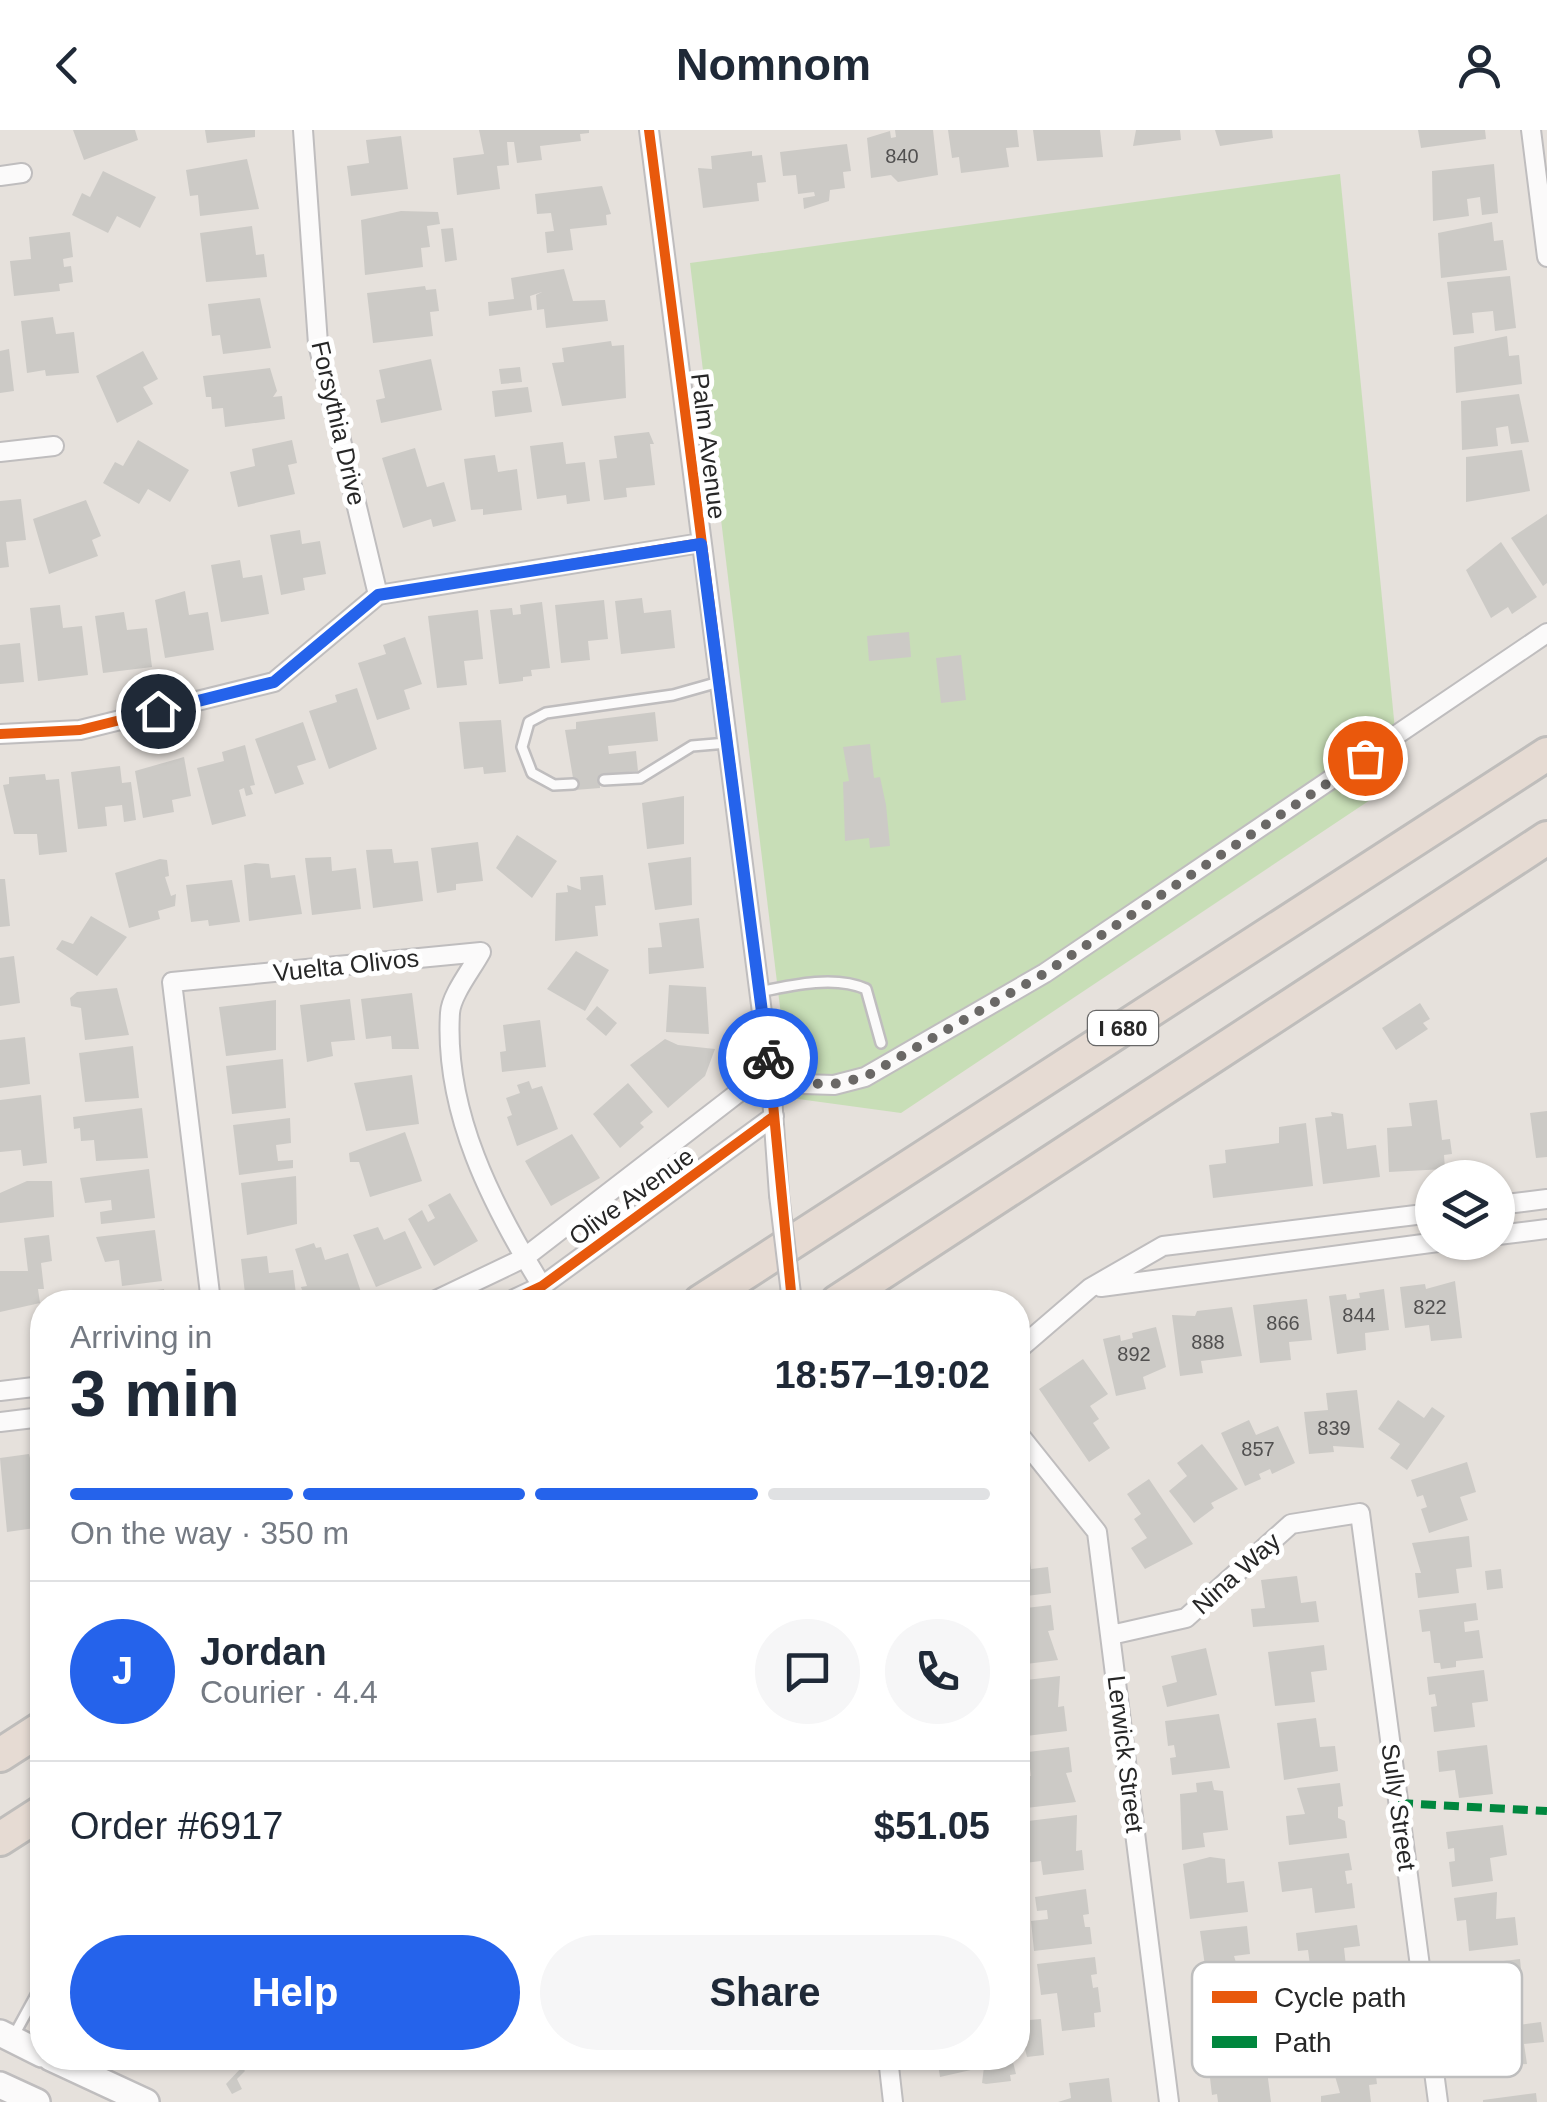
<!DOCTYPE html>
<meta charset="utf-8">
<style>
:root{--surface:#fff;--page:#f6f6f7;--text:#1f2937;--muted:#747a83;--line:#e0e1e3;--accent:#2563eb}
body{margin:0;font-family:Arial,sans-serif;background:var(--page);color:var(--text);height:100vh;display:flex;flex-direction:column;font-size:38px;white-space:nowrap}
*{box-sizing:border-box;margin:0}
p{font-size:32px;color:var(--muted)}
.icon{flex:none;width:55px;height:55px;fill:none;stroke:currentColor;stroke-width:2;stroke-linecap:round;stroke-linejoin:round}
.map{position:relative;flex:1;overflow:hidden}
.panel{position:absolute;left:30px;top:1160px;width:1000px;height:780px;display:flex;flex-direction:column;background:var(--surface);border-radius:40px;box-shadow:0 2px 8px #0004}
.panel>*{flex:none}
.fabs{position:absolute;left:1415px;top:1030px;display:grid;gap:20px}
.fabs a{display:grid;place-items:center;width:100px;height:100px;border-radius:50%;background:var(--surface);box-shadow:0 2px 8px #0004;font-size:50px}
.pin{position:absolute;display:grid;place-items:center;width:85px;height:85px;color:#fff;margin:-42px;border:5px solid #fff;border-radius:50%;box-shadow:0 2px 10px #0007}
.courier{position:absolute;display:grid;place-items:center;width:100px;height:100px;margin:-50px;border:8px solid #2563eb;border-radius:50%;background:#fff;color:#222;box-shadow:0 2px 12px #0007}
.summary em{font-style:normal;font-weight:600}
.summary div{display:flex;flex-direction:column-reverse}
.summary{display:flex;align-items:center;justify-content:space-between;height:170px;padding:0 40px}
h1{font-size:65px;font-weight:600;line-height:75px}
.bar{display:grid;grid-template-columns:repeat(4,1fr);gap:15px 10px;align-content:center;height:120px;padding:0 40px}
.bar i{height:12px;border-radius:8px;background:var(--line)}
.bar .current{background:var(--accent)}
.bar p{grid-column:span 4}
.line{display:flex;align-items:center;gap:25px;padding:0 40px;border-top:2px solid var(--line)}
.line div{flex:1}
.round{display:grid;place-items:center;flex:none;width:105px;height:105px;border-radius:52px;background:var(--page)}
.cta{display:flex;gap:20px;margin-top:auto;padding:20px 40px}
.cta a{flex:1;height:115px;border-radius:60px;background:var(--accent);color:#fff;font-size:40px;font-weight:600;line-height:115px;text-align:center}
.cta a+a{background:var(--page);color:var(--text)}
header{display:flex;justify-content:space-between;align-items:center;height:130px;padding:0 40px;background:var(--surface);font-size:45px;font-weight:600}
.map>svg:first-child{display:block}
</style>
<header><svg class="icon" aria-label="back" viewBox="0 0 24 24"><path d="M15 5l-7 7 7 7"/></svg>Nomnom<svg class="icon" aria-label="person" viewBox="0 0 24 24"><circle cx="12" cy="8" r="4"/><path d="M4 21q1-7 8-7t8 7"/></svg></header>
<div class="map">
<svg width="1547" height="1972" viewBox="0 0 1547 1972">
<rect width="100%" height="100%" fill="#e6e1dc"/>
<path fill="#c8deb7" d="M1340 44 1400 650 901 983 791 968 690 133Z"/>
<path fill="#cccac6" d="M73 0H135L138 10 84 30Z
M205 0H255V7L207 13Z
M479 0H589V3L580 4 581 11 540 16 542 30 517 33 514 12H507L509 35 497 36 500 59 457 65 453 28 484 24Z
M895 0H933L938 45 898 52 891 45 871 48 867 8 890 1 891 8 896 7Z
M948 0H1017L1019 17 1006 18 1009 37 961 43 959 27 952 28Z
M1033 0H1100L1103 27 1037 31Z
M1136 0H1180L1181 10 1133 16Z
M1215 0H1272L1273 8 1220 16Z
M1418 0H1485L1486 9 1421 18Z
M401 6 408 59 351 66 347 36 369 33 366 10Z
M847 14 851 41 843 42 845 58 830 60 829 71 804 79 803 68 815 66 814 62 798 64 796 45 783 46 780 22Z
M752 21V26L762 25 766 52 757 53 759 71 703 78 698 38 712 39 711 26Z
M247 29 259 79 200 86 198 65 190 66 186 40Z
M1494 34 1498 83 1482 85 1480 67 1467 69 1469 86 1433 91 1432 41Z
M103 41 156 67 140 98 117 86 108 103 72 85 82 63 90 67Z
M602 56 611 84 606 85 607 95 570 99 573 120 547 123 545 102 554 101 551 83 537 84 535 64Z
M401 81 438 82 440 94 427 96 430 117 421 118 423 137 365 145 361 90Z
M1492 92 1494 111 1503 110 1507 140 1441 148 1438 103Z
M252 96 256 125 264 124 267 147 206 152 200 103Z
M453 98 457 130 445 132 441 99Z
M70 102 73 127 63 129 64 137 71 136 73 152 59 154 60 161 14 166 10 131 31 129 29 107Z
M564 139 573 171 605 170 608 191 546 198 544 179 537 180 536 165 542 162 530 166 532 180 489 186 488 172 514 169 511 148Z
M1510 146 1516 198 1495 201 1493 181 1472 183 1474 203 1453 205 1447 152Z
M425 156 426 160 436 159 439 181 430 182 433 206 373 213 367 163Z
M260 168 271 218 223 224 220 205 212 206 208 174Z
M53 187 56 204 74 202 79 243 46 246 45 240 27 243 21 191Z
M1507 206 1509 226 1519 225 1522 254 1456 263 1454 217Z
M611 211 612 216 624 215 626 268 562 276 552 233 564 232 562 218Z
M9 219 14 261 0 263V221Z
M143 221 158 249 143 257 153 274 117 293 96 246Z
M431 229 442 280 381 293 376 270 385 268 379 240Z
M520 237 522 252 501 254 499 239Z
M270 238 277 261 273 267 282 266 285 289 225 297 223 278 212 279 211 267H206L203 246Z
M528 257 532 282 495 287 492 261Z
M1519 264 1529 312 1511 314 1508 296 1496 298 1498 316 1462 320 1461 271Z
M649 302 654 314H650L655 355 626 358 627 367 604 370 599 330 617 328 614 306Z
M138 310 189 340 170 372 148 359 139 374 103 353 115 332 123 336Z
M292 310 297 333 288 335 295 364 238 377 230 342 255 336 252 319Z
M563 312 566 334 585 332 590 371 567 374 566 365 537 369 530 316Z
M415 318 427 357 444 352 456 391 433 397 431 389 403 398 382 328Z
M1522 320 1530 361 1466 372V327Z
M495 325 498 342 517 339 522 380 483 385V379L471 380 464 329Z
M21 369 26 410 6 412 9 437 0 438V371Z
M86 370 101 406 92 410 98 426 49 444 33 389Z
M1547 384V453L1543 456 1511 408Z
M300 400 302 414 320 411 326 444 303 448 305 460 281 465 270 405Z
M1501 412 1537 467 1512 484 1508 477 1491 488 1466 440Z
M240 430 243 448 262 445 269 484 221 492 211 435Z
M185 461 189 485 208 482 214 520 165 528 155 470Z
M642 468 644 483 671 480 675 518 621 524 615 471Z
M604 470 608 509 588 511 590 530 561 533 555 475Z
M542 472 550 538 531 540 532 546 523 547V551L499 554 490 480 512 478 513 485 521 484 520 475Z
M60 475 63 498 82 496 88 545 38 551 30 478Z
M478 480 483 529 464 531 467 555 437 558 428 486Z
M124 482 127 500 147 498 152 537 103 543 95 486Z
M909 502 911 527 869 531 867 506Z
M405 507 422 554 404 560 410 579 377 590 358 533 386 524 383 515Z
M20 513 24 552 0 554V515Z
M961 525 966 570 941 573 936 528Z
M357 558 377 619 329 639 309 581 337 572 335 565Z
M655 582 658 611 608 616 609 624 636 621 638 641 599 645 600 658 575 660 565 600 576 599V592Z
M501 590 506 642 484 644 483 637 464 639 459 592Z
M303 592 316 630 297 636 304 654 275 664 255 609Z
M870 614 874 648 880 647 886 675 890 716 870 718 869 708 845 711 843 652 849 651 843 617Z
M245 615 255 655 250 656 253 664 246 666 244 658 239 660 246 686 212 695 197 638 224 631 222 622Z
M184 627 191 666 172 670 174 682 143 688 135 641Z
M120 636 122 653 131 652 136 690 124 692 122 675 105 677 107 696 78 699 71 642Z
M45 644 46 650 59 649 67 722 39 725 37 704H14L3 655 9 654V647Z
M684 666V714L647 719 642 673Z
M517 705 557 731 532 768 496 738Z
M478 712 483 751 456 754V760L437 763 431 718Z
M392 719 394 733 418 731 423 771 373 778 366 720Z
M331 727 332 741 356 738 361 779 312 785 305 728Z
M691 727 692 775 655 780 648 733Z
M160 729 167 730 169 746 165 747 171 766 176 764 175 776 158 781 160 789 129 798 115 743Z
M255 733 269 734 271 748 295 745 302 784 249 791 244 735Z
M603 745 606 775 595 776 598 806 555 811 556 763 568 762 567 755 581 760 580 747Z
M0 749H5L10 796 0 797Z
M232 750 240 792 209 796 208 790 191 792 186 755Z
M91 786 127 807 97 846 56 819 62 810 73 814Z
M699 788 704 838 649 844 648 818 662 817 659 793Z
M576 821 609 840 585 881 547 859Z
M14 826 20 873 0 876V828Z
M669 855 706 857 709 904 666 902Z
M117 858 129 905 85 910 81 878 71 876 70 868 77 862Z
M412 863 419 919H392L391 906 366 909 361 869Z
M350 869 355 910 331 912 333 926 307 932 300 875Z
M276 870V920L226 926 219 877Z
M1420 873 1430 889 1423 893 1428 899 1396 920 1382 898Z
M597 876 617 893 606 906 586 889Z
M540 890 546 937 502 942 500 922 506 921 503 895Z
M25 907 30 954 0 958V910Z
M665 909 678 915 715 919 705 946 668 978 630 935Z
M133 916 139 968 85 972 79 923Z
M283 929 286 978 232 984 226 936Z
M412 945 419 994 366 1001 354 953Z
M529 951 532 959 542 956 558 999 517 1016 507 987 512 985 506 968 520 963 517 955Z
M628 953 653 982 640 993 644 997 620 1018 593 984Z
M41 965 47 1033 23 1036 21 1020 0 1022V970Z
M1437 970 1442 1010 1450 1009 1452 1024 1444 1025 1445 1039 1389 1042 1387 998 1412 996 1409 973Z
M142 978 148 1028 96 1031 94 1010 81 1011 80 998 74 999 73 987Z
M1547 981V1027L1536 1028 1530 983Z
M1331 982 1343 984 1347 1019 1376 1015 1380 1047 1323 1054 1315 988 1332 986Z
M290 988 291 1013 276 1015 278 1031 293 1030V1038L239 1045 233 995Z
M1306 993 1313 1056 1213 1068 1209 1035 1226 1033 1225 1020 1279 1013V997Z
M405 1002 422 1051 370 1067 359 1032H350L349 1023Z
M572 1004 600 1048 551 1076 525 1031Z
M149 1039 155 1088 101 1094 100 1082 112 1080 111 1070 85 1073 80 1048Z
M296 1046 297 1094 247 1105 241 1053Z
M27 1051H52L54 1087 0 1093V1063Z
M450 1063 478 1111 434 1136 408 1089 422 1080 428 1092 435 1088 428 1075Z
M378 1097 384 1110 405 1101 422 1138 376 1157 353 1105Z
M155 1100 162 1151 122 1156 119 1130 105 1132 96 1107Z
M49 1105 52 1131 41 1133 44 1159H38L40 1173 0 1182V1141H28L24 1108Z
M314 1113 316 1118 321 1117 325 1130 348 1123 361 1162 329 1172H306L301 1157 307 1156 295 1119Z
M267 1126 269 1143 293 1140 297 1172H246L241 1129Z
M1455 1151 1462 1208 1431 1211 1429 1195 1405 1198 1400 1157 1425 1154 1426 1159Z
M164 1159 165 1172H113V1166Z
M1384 1159 1389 1200 1365 1203 1366 1220 1337 1224 1329 1166 1346 1164 1347 1170 1360 1168 1359 1163Z
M1307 1169 1312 1210 1289 1212 1291 1230 1260 1233 1253 1175Z
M1232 1177 1242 1226 1201 1231 1203 1243 1180 1246 1172 1185 1195 1186 1197 1181Z
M1156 1197 1166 1237 1143 1247 1146 1259 1116 1266 1103 1209 1120 1205 1121 1211 1133 1208 1132 1203Z
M1083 1229 1108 1264 1090 1276 1099 1289 1093 1293 1110 1318 1089 1332 1039 1259Z
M1357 1260 1364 1318 1333 1316 1334 1322 1309 1324 1304 1282 1328 1280 1326 1263Z
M1398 1270 1424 1288 1432 1277 1445 1286 1407 1340 1390 1328 1400 1314 1378 1299Z
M1249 1290 1256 1305 1278 1296 1295 1333 1272 1344 1270 1339 1259 1344 1261 1349 1245 1356 1221 1303Z
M1202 1314 1238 1359 1211 1373 1214 1378 1194 1393 1169 1361 1187 1346 1177 1333Z
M29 1324 30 1328 42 1326V1376L32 1377 35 1398 7 1402 0 1328Z
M1467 1332 1476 1362 1460 1367 1468 1390 1429 1403 1421 1379 1427 1377 1423 1365 1417 1367 1411 1350Z
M1149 1349 1193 1414 1145 1439 1131 1418 1147 1408 1134 1389 1141 1384 1127 1364Z
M1469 1406 1472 1437 1456 1439 1459 1463 1418 1468 1415 1443H1421L1412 1413Z
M1027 1409 1031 1439 1048 1437 1051 1463 1018 1467V1410Z
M1501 1439 1503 1458 1487 1460 1485 1441Z
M1297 1446 1301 1473 1316 1471 1319 1492 1253 1497 1251 1479 1265 1478 1261 1450Z
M1476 1473 1478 1490 1464 1492 1465 1502 1479 1500 1483 1528 1456 1531V1537L1441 1539 1440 1533H1434L1430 1501 1422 1502 1419 1480Z
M1051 1475 1054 1500 1048 1501 1058 1530 1018 1535V1479Z
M1324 1515 1327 1540 1311 1542 1315 1572 1275 1576 1268 1522Z
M1206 1518 1217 1565 1167 1577 1162 1556 1177 1552 1171 1526Z
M1484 1540 1488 1571 1472 1573 1475 1597 1434 1602 1431 1577 1437 1576 1435 1564 1429 1565 1427 1547Z
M1060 1546 1058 1577 1064 1576 1067 1601 1018 1607V1551Z
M1219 1584 1230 1638 1172 1645 1170 1628 1176 1627 1174 1615 1168 1616 1165 1591Z
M1316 1588 1320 1617 1335 1616 1338 1641 1284 1650 1277 1593Z
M1487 1615 1493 1664 1459 1668 1455 1640 1439 1642 1437 1621Z
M1069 1617 1072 1642 1066 1643 1076 1672 1018 1679V1647L1031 1646 1028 1622Z
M1212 1651 1214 1660 1223 1661 1228 1700 1203 1703 1205 1717 1182 1720 1180 1664 1197 1662 1196 1653Z
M1340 1653 1343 1676 1338 1677V1688L1345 1691 1347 1708 1289 1715 1286 1686 1305 1684 1297 1658Z
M1077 1685 1076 1721 1082 1720 1084 1740 1043 1745 1041 1731 1025 1733 1020 1692Z
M1503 1695 1507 1725 1490 1728 1493 1751 1452 1757 1449 1732 1455 1731 1454 1718 1448 1719 1446 1702Z
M1349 1723 1352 1740 1345 1741 1347 1754 1352 1753 1355 1778 1315 1783 1312 1758 1282 1762 1278 1732Z
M1210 1727 1225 1729 1227 1753 1244 1751 1248 1782 1190 1789 1183 1734Z
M1086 1759 1089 1784 1083 1785 1085 1797H1090L1092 1814 1034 1821 1031 1791 1048 1789 1047 1780 1037 1781 1035 1767Z
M1497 1762 1496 1789 1515 1787 1518 1815 1469 1821 1466 1790 1457 1791 1454 1768Z
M1357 1795 1360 1816 1344 1818 1347 1845 1295 1856 1293 1837 1310 1835 1308 1820 1298 1821 1296 1803Z
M1247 1796 1250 1824 1234 1826 1242 1852 1199 1857 1196 1837 1205 1836 1200 1801Z
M1095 1827 1097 1844 1091 1845 1093 1858 1098 1857 1101 1882 1094 1883 1095 1897 1062 1901 1057 1863 1041 1865 1037 1834Z
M1520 1829 1523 1859 1507 1862 1510 1886 1469 1891 1466 1865H1472L1471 1852 1465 1853 1463 1836Z
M1041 1889 1044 1925 1027 1927 1018 1891Z
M1541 1892 1544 1912 1524 1914 1527 1934 1515 1935 1516 1944 1493 1947 1489 1921 1473 1922 1471 1901Z
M937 1928H1012L1016 1944 1010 1945 1011 1951 986 1954 982 1953 984 1937 940 1947Z
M1374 1931 1377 1954 1369 1955 1371 1972H1321V1966L1340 1963 1332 1936Z
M242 1937 245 1941 237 1949 242 1959 232 1964 226 1954Z
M1267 1941 1271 1972H1218L1217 1964 1212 1965 1210 1948Z
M1109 1948 1112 1972H1058L1071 1968 1069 1953Z
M1536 1963 1537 1972H1483V1970Z"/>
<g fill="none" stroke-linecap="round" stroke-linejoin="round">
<g stroke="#bfbdbe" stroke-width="14">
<path id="lane" d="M604 650 640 648 692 616 727 613
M573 654 554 655 532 643 522 617 529 592 546 583 673 565 719 552
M759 862C792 855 835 845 866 859L881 913
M13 1907 42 1854"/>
</g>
<g stroke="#bfbdbe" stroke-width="22">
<path id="street" d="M303 0 318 214 378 465
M649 0 771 953 779 1065
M1531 0 1547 127
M0 46 22 43
M0 322 54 316
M0 604 80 600 274 552 378 465 701 413
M771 953 834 955 865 947 1045 843 1547 503
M1498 1075 1547 1069
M1498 1105 1547 1099
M1101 1157 1438 1112
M211 1172 172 852 481 822C472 839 451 865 450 883 444 982 492 1075 542 1156
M432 1172 524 1128 769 939
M508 1172 542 1156 774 986
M1018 1220 1090 1158 1163 1116 1432 1083
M0 1261 42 1256
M0 1292 42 1287
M1018 1303 1097 1402 1169 1972
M1111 1505 1186 1488 1291 1394 1360 1383 1438 1972
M888 1928 893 1972"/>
</g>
<g stroke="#bfbdbe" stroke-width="30">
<path id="secondary" d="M0 1903 42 1924
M51 1928 146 1972
M0 1955 37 1972"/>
</g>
<g stroke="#bfbdbb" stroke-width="38">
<path id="highway" d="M700 1172 1547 624
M837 1172 1547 708
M0 1625 42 1598
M0 1709 42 1682"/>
</g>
<use href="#lane" stroke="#fbfafa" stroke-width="9"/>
<use href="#street" stroke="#fbfafa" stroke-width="18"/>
<use href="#secondary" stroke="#fbfafa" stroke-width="25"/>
<use href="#highway" stroke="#e6dbd3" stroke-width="32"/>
<g stroke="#bfbdbe" stroke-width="22" stroke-linecap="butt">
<path id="street-bridge" d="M779 1065 792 1172"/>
</g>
<use href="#street-bridge" stroke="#fbfafa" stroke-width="18"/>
<path stroke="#00873e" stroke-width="8" stroke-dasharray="15 8" stroke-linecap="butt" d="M1398 1673 1547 1681"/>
<g stroke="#fff" stroke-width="16">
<path id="cycleway" d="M649 0 771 953 792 1172
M0 604 80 600 274 552 378 465 701 413
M508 1172 542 1156 774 986"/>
</g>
<use href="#cycleway" stroke="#e8590c" stroke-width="10"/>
</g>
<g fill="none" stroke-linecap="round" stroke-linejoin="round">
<path stroke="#6a6866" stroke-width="10" stroke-dasharray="0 18" d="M768 928 771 953 834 954 865 947 1045 843 1365 628"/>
<path stroke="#2563eb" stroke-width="12" d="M158 581 274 552 378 465 701 414 768 928"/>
</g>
<g text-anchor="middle" stroke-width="10" stroke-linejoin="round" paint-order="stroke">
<g font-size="20" fill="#515050">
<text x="902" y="33">840</text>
<text x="1430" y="1184">822</text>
<text x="1359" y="1192">844</text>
<text x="1283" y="1200">866</text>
<text x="1208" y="1219">888</text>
<text x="1134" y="1231">892</text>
<text x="1334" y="1305">839</text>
<text x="1258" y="1326">857</text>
</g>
<rect fill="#fff" stroke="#686868" stroke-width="2.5" x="1088" y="881" width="70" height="34" rx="8"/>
<g font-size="22" font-weight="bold" fill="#272727">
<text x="1123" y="906">I 680</text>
</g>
<g font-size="25" fill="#272727" stroke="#fff">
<text transform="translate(339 293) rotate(77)" y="9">Forsythia Drive</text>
<text transform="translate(709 316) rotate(83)" y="9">Palm Avenue</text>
<text transform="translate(346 835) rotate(-6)" y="9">Vuelta Olivos</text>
<text transform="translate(631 1066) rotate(-36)" y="9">Olive Avenue</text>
<text transform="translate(1236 1443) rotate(-42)" y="9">Nina Way</text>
<text transform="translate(1126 1624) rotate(83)" y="9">Lerwick Street</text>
<text transform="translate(1399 1677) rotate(82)" y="9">Sully Street</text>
</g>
</g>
<rect x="1192" y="1832" width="330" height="115" rx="15" fill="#fff" stroke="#bebebe" stroke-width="2.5"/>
<rect x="1212" y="1861" width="45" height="12" fill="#e8590c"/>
<rect x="1212" y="1906" width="45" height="12" fill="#00873e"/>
<g font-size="28" fill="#272727">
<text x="1274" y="1877">Cycle path</text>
<text x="1274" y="1922">Path</text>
</g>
</svg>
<div class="fabs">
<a><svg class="icon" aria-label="layers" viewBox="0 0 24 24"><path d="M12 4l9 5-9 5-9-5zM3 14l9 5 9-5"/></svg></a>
</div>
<div class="pin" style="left:1365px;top:628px;background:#ea580c"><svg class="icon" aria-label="bag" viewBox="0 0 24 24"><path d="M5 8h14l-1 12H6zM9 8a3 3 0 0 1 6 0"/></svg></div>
<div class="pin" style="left:158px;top:581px;background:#1f2937"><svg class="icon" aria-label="home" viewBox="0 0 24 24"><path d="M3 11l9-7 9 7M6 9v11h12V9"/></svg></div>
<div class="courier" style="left:768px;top:928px"><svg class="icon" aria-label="bike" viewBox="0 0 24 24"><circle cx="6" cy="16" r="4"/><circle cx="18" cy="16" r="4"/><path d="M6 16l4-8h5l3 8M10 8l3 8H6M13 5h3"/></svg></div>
<section class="panel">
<div class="summary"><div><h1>3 min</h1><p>Arriving in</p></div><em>18:57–19:02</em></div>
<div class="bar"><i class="current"></i><i class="current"></i><i class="current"></i><i></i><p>On the way · 350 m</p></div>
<div class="line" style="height:180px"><b class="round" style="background:var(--accent);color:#fff">J</b><div><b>Jordan</b><p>Courier · 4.4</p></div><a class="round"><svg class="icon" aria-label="chat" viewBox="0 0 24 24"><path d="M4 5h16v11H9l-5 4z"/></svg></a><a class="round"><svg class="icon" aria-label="phone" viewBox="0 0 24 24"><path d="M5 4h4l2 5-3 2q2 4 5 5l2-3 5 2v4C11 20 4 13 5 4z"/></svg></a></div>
<div class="line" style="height:130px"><div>Order #6917</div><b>$51.05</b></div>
<div class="cta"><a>Help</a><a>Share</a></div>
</section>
</div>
